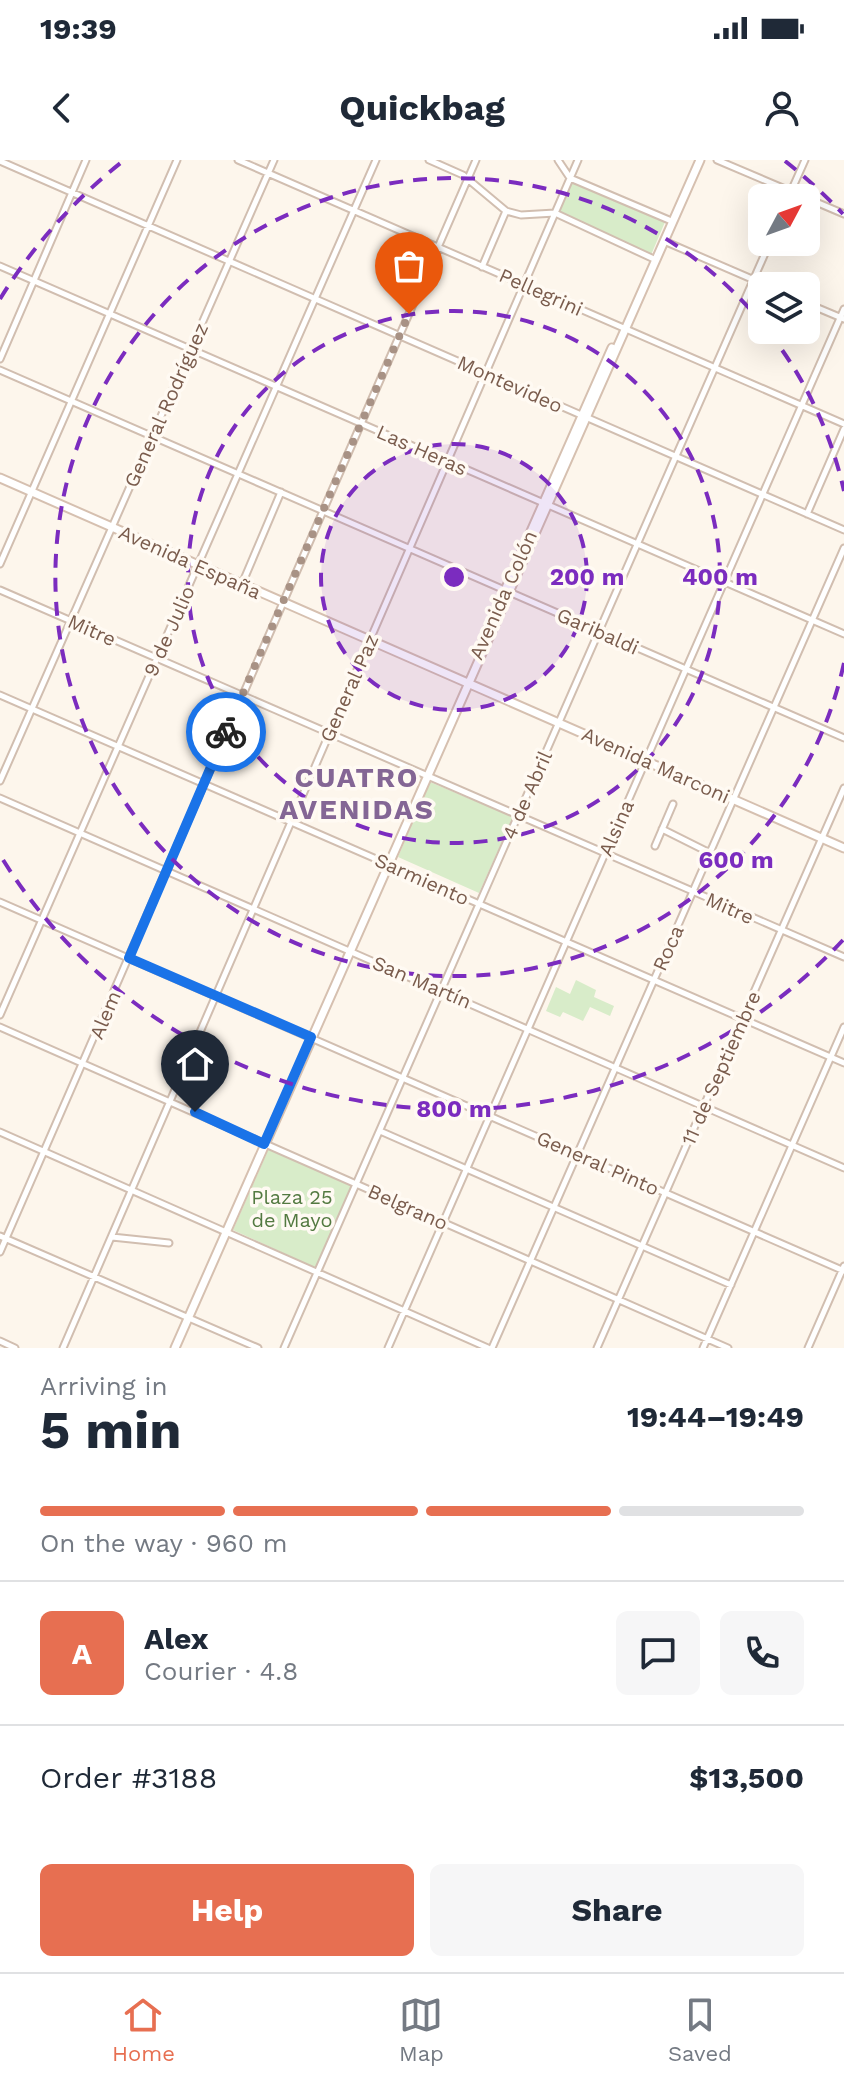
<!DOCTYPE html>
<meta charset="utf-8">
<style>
:root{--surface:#fff;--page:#f6f6f7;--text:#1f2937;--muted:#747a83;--line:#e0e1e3;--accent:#e76f51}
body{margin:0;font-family:"Work Sans",sans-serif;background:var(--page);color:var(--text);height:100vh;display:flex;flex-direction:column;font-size:30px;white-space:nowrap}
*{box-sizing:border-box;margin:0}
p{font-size:26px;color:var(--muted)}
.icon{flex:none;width:44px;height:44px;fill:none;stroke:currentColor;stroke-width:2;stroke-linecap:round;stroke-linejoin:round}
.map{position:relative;height:1188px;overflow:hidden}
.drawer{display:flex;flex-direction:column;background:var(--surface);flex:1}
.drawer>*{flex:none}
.needle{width:52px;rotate:49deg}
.controls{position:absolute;left:748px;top:24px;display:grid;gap:16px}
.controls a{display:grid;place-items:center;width:72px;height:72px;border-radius:12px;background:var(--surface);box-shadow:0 8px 32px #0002;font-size:40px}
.pin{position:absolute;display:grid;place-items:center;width:68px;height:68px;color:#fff;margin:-82px -34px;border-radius:50% 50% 50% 0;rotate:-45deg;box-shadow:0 0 8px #0007}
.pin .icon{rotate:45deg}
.courier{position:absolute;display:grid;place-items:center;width:80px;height:80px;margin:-40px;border:6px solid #1a73e8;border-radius:50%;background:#fff;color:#222;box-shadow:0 2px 10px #0007}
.overview em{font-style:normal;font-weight:700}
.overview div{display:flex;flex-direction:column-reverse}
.overview{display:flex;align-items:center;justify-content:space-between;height:136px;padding:0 40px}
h1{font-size:52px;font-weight:700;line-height:60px}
.bar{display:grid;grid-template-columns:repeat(4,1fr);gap:12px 8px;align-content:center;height:96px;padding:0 40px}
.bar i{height:10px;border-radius:6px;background:var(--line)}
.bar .on{background:var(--accent)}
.bar p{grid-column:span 4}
.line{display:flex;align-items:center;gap:20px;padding:0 40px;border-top:2px solid var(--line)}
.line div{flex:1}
.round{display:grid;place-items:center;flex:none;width:84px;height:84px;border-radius:12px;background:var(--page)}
.primary-button{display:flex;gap:16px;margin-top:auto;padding:16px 40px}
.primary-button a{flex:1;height:92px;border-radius:12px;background:var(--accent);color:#fff;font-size:32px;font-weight:700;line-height:92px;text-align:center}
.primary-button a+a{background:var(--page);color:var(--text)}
.status{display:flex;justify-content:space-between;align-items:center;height:56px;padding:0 40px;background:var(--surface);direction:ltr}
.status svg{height:22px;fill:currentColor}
header{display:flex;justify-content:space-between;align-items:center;height:104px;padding:0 40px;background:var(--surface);font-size:36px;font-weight:700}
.menu{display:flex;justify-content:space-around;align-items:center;height:112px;border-top:2px solid var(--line);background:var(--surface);font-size:22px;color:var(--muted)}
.menu a{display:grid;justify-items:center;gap:4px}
.menu .on{color:var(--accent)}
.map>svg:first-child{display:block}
</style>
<div class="status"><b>19:39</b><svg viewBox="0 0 49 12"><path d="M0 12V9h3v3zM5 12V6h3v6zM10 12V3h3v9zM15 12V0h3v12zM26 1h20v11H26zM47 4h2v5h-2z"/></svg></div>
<header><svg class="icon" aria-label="back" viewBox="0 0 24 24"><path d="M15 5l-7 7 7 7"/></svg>Quickbag<svg class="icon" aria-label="person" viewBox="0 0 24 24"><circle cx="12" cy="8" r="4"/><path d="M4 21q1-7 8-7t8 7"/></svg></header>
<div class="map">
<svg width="844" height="1188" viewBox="0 0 844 1188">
<rect width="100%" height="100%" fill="#fdf6ec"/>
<path fill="#d8ecc9" d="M571 22 665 62 651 95 558 53Z
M430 622 513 657 479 733 398 697Z
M576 820 596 830 594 837 614 846 610 856 590 847 583 861 563 852 560 857 546 851 556 827 570 834Z
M269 988 352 1025 316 1108 233 1070Z"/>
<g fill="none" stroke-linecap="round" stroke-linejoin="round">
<g stroke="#d1beb0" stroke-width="9">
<path id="minor" d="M238 0 844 264
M429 0 463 15 506 51 521 55 555 53 656 100
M558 0 570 18 669 60
M717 0 844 54
M0 1 844 370
M788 38 805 0
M664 81 768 126
M0 106 844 474
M482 107 506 51
M806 143 844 159
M0 199 86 0
M0 210 844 578
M807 354 844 269
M0 404 177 0
M242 424 281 332
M0 430 844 797
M0 535 844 903
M0 621 274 0
M0 638 844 1008
M662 669 710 693
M655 686 673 644
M0 742 844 1111
M0 855 376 0
M0 867 728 1188
M380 971 731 1125
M0 972 488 1188
M0 1076 258 1188
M112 1077 169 1083
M0 1092 476 0
M0 1181 15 1188
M63 1188 578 0
M284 1188 770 82
M388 1188 844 149
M492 1188 844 388
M597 1188 844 628
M703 1188 844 867
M808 1188 844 1106"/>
</g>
<g stroke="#d6c0b0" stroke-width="11">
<path id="secondary" d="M0 318 844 688
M483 480 612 188
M175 1188 700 0"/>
</g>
<use href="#minor" stroke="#fff" stroke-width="5"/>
<use href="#secondary" stroke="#fff" stroke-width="7"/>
</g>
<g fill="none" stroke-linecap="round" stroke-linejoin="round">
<path stroke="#a89285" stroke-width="8" stroke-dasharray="0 14.4" d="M226 572 409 154"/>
<path stroke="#1a73e8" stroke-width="10" d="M195 952 264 984 311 877 129 798 226 572"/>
</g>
<circle cx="454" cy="417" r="133" fill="#7b2cbf" fill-opacity=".12"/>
<g fill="none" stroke="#7b2cbf" stroke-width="4" stroke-dasharray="14 10">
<circle cx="454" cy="417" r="133"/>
<circle cx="454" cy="417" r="266"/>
<path d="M844 503A399 399 0 1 1 762 163M768 171A399 399 0 0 1 844 331"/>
<path d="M843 780A532 532 0 0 1 0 695M0 139A532 532 0 0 1 123 1M785 1A532 532 0 0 1 843 54"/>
</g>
<g text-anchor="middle" stroke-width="7" stroke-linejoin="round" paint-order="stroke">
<g font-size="20" fill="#7a5c4d" stroke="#fffaf3">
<text transform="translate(541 132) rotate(24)" y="7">Pellegrini</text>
<text transform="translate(510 224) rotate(24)" y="7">Montevideo</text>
<text transform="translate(166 245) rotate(-66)" y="7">General Rodríguez</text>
<text transform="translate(422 290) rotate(24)" y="7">Las Heras</text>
<text transform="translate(190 402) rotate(24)" y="7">Avenida España</text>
<text transform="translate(503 435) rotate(-66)" y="7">Avenida Colón</text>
<text transform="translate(92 470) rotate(24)" y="7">Mitre</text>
<text transform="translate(169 471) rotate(-66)" y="7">9 de Julio</text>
<text transform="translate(598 471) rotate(24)" y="7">Garibaldi</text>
<text transform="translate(349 528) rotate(-66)" y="7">General Paz</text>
<text transform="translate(656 605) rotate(24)" y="7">Avenida Marconi</text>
<text transform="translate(527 635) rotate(-66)" y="7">4 de Abril</text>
<text transform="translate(616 668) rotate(-66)" y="7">Alsina</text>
<text transform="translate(422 719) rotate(24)" y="7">Sarmiento</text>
<text transform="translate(730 748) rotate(24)" y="7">Mitre</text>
<text transform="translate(668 788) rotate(-66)" y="7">Roca</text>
<text transform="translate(422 822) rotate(23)" y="7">San Martín</text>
<text transform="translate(105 855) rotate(-67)" y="7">Alem</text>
<text transform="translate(721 908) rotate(-66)" y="7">11 de Septiembre</text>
<text transform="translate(598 1003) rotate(24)" y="7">General Pinto</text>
<text transform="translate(408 1047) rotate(24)" y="7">Belgrano</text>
</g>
<g font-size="20" fill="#537a41" stroke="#fffaf3">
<text x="292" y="1044">Plaza 25<tspan x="292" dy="23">de Mayo</tspan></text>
</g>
<g font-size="28" font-weight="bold" letter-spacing="2" fill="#846695" stroke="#fffaf3">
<text x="357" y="627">CUATRO<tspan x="357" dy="32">AVENIDAS</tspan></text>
</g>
</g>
<circle cx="454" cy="417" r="12" fill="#7b2cbf" stroke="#fffaf3" stroke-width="4"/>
<g font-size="24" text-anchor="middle" font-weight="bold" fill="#7b2cbf" stroke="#fffaf3" stroke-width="7" stroke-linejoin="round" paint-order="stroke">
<text x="587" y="425">200 m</text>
<text x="720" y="425">400 m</text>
<text x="736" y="708">600 m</text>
<text x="454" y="957">800 m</text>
</g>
</svg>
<div class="controls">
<a><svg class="needle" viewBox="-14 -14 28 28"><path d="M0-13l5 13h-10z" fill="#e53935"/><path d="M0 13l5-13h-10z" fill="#747a83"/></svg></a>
<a><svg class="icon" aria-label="layers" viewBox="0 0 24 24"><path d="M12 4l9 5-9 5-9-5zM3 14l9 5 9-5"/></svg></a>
</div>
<div class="pin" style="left:409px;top:154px;background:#ea580c"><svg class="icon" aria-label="bag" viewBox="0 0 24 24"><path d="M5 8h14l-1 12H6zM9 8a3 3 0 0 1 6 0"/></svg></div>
<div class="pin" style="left:195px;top:952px;background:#1f2937"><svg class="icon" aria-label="home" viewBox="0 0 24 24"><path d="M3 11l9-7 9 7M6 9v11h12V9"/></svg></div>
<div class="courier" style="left:226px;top:572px"><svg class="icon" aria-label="bike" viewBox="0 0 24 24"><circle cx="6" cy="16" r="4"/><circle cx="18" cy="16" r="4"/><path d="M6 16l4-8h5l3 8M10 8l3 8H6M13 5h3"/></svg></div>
</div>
<section class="drawer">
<div class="overview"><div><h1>5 min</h1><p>Arriving in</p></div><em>19:44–19:49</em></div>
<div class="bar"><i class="on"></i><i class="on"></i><i class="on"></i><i></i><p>On the way · 960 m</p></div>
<div class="line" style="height:144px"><b class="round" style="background:var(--accent);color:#fff">A</b><div><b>Alex</b><p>Courier · 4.8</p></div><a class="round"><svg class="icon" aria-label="chat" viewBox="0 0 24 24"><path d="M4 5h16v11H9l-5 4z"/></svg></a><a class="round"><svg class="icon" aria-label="phone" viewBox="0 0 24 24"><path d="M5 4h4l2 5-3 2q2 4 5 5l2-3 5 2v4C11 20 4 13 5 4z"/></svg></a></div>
<div class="line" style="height:104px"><div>Order #3188</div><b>$13,500</b></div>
<div class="primary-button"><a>Help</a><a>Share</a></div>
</section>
<nav class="menu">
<a class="on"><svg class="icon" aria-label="home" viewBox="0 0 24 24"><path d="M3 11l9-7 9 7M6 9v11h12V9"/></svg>Home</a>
<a><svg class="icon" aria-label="map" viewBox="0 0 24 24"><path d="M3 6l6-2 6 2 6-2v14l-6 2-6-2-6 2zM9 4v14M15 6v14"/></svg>Map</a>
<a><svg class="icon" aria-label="saved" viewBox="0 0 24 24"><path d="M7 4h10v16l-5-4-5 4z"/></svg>Saved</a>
</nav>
